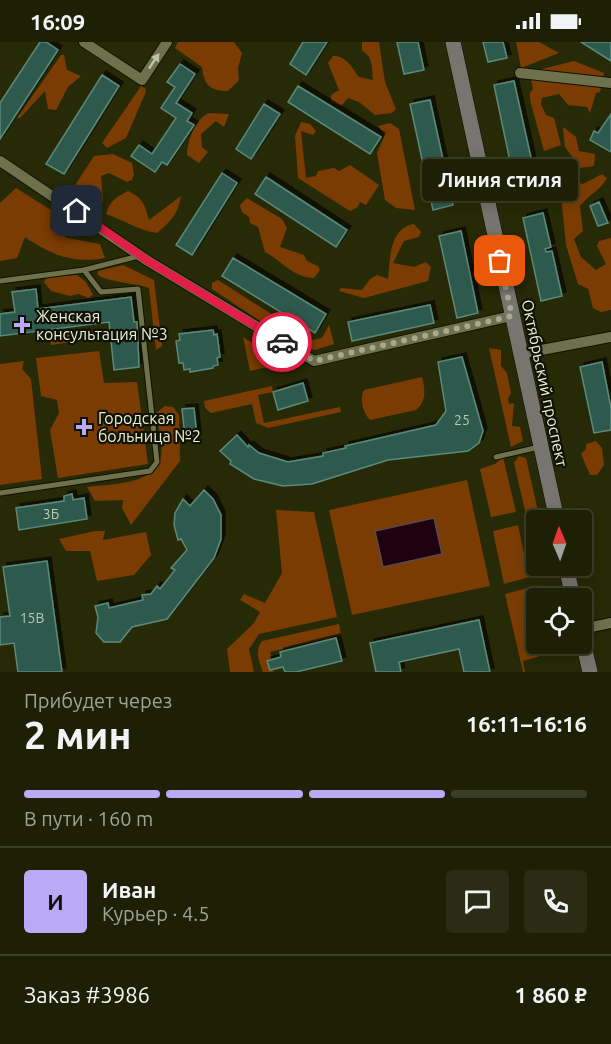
<!DOCTYPE html>
<html lang="ru">
<meta charset="utf-8">
<style>
:root{--surface:#1d2004;--page:#2a2d13;--text:#f1f3f6;--muted:#a0a39a;--line:#3b3e26;--accent:#baaaf6}
body{margin:0;font-family:Ubuntu,sans-serif;background:var(--page);color:var(--text);height:100vh;display:flex;flex-direction:column;font-size:22px;white-space:nowrap}
*{box-sizing:border-box;margin:0}
p{font-size:20px;color:var(--muted)}
.icon{flex:none;width:33px;height:33px;fill:none;stroke:currentColor;stroke-width:2;stroke-linecap:round;stroke-linejoin:round}
.map{position:relative;height:630px;overflow:hidden}
.side{display:flex;flex-direction:column;background:var(--surface);flex:1}
.side>*{flex:none}
.needle{width:39px;rotate:358deg}
.tools{position:absolute;left:526px;top:468px;display:grid;gap:12px}
.tools a{display:grid;place-items:center;width:66px;height:66px;border-radius:6px;background:var(--surface);box-shadow:0 3px 15px #0003,0 0 0 2px var(--line);font-size:30px}
.pin{position:absolute;display:grid;place-items:center;width:51px;height:51px;color:#fff;margin:-26px;border-radius:12px;box-shadow:0 3px 9px #0006}
.courier{position:absolute;display:grid;place-items:center;width:60px;height:60px;margin:-30px;border:4px solid #e11d48;border-radius:50%;background:#fff;color:#222;box-shadow:0 2px 8px #0007}
.bubble{position:absolute;height:42px;border-radius:6px;background:var(--surface);box-shadow:0 3px 15px #0003,0 0 0 2px var(--line);font-size:20px;font-weight:600;line-height:42px;text-align:center}
.summary em{font-style:normal;font-weight:600}
.summary div{display:flex;flex-direction:column-reverse}
.summary{display:flex;align-items:center;justify-content:space-between;height:102px;padding:0 24px}
h1{font-size:39px;font-weight:600;line-height:45px}
.bar{display:grid;grid-template-columns:repeat(4,1fr);gap:9px 6px;align-content:center;height:72px;padding:0 24px}
.bar i{height:8px;border-radius:4px;background:var(--line)}
.bar .current{background:var(--accent)}
.bar p{grid-column:span 4}
.line{display:flex;align-items:center;gap:15px;padding:0 24px;border-top:2px solid var(--line)}
.line div{flex:1}
.round{display:grid;place-items:center;flex:none;width:63px;height:63px;border-radius:6px;background:var(--page)}
.status{display:flex;justify-content:space-between;align-items:center;height:42px;padding:0 30px;background:var(--surface);direction:ltr}
.status svg{height:16px;fill:currentColor}
.map>svg:first-child{display:block}
</style>
<div class="status"><b>16:09</b><svg viewBox="0 0 49 12"><path d="M0 12V9h3v3zM5 12V6h3v6zM10 12V3h3v9zM15 12V0h3v12zM26 1h20v11H26zM47 4h2v5h-2z"/></svg></div>
<div class="map">
<svg width="611" height="630" viewBox="0 0 611 630">
<defs>
<filter id="shadow"><feDropShadow dx="4" dy="-4" stdDeviation="0" flood-color="#0009"/></filter>
</defs>
<rect width="100%" height="100%" fill="#272a06"/>
<path fill="#7b3c03" d="M178 0H234L242 11 238 26 239 38 228 49C210 49 204 43 202 25L175 6Z
M362 0H379L385 40 396 67 392 71 375 73 359 60 348 56 341 64 331 59V53L339 48 328 21 333 14C346 13 352 26 359 35L373 38C372 27 373 14 362 9Z
M516 0H539L559 11 521 26Z
M61 13H64L67 28 81 34 68 45 56 68 48 67 45 49 20 76H17Z
M574 19 604 31 600 50 596 51 590 71 587 65 568 63 559 52 542 56 541 62 546 73 554 76 561 103 544 109 530 58V51L533 47 530 33 534 29Z
M141 44 146 47 145 52 126 96 107 106 102 101Z
M209 71 229 72 224 85 216 79 201 92 202 105 208 110 199 121 187 113C187 99 196 76 209 71Z
M301 80 310 82 316 89 313 93 301 89 306 136 316 134 318 129 334 126 339 129 350 123 379 143 366 163 360 160 358 165 350 169 298 136 295 94Z
M390 81 399 87 415 168 396 166 385 158 377 111 385 93 378 84Z
M563 85 576 95 579 109 595 112 594 124 579 126 572 132 574 139 583 142 602 132 607 136C600 149 589 152 580 164L583 189 574 197 581 215 596 228 606 222 597 204 599 199 611 196V268L601 270 593 266 588 247 578 242 566 203 561 153 552 147 555 130 563 146 569 145 564 131 573 116 565 105Z
M113 112 132 121 134 133 132 138 127 140 109 131 101 134 103 159 90 161 73 155 72 148 94 114Z
M16 146 51 168 50 186 67 196 100 202 105 216C73 222 51 213 25 195L17 216 0 219V161Z
M128 149C143 156 145 163 149 178L181 154C178 172 171 179 157 191 140 189 123 178 106 172 110 159 116 155 128 149Z
M247 156 282 177 287 186 280 205 304 213 307 219 318 224 320 228 314 236C294 236 282 219 265 210L258 185 250 181 249 175 242 170 240 163Z
M414 182 421 190 419 195 404 199 393 221 414 225 426 220 431 225 428 239 364 256 339 249 341 246 362 248 370 237 377 233 388 237C390 218 389 186 414 182Z
M123 223 154 238 162 304 156 308 149 246C136 241 106 240 98 233V229Z
M77 233 86 240 93 253 88 256 79 252 70 254 51 249 44 240 47 234Z
M218 238 312 298 322 296 329 283 334 302 315 308 299 305 212 247V241Z
M87 288 97 290 92 297 51 303 49 295Z
M243 295 285 321 250 329Z
M489 306 501 308V324L507 331 511 351 508 357 509 362 514 361 512 384 520 385 523 399 511 405Z
M99 309 104 341 137 340 148 422 58 436 50 388 59 371 57 358 41 354 36 316Z
M24 319 22 327 31 337 42 437 0 443V322Z
M422 335C425 347 427 359 416 368L370 378C363 370 359 358 364 348Z
M272 344 273 350 258 353 264 381 340 365 341 370 268 386 256 381 252 362 211 371 205 366 204 359Z
M165 364 173 365 179 373 180 419 131 483 122 466 123 458 95 459 87 445C109 442 157 443 161 414 163 401 158 384 156 371Z
M596 399 602 406 604 423 597 433H590L581 412 586 407V402Z
M519 414 526 416 540 478H537V521L514 421Z
M503 415 516 470 491 475 480 427 495 422Z
M467 438 490 544 352 573 329 468Z
M276 468 314 470 337 575 259 592 249 607 254 630H230L227 607 254 581 260 570 240 558 244 552 265 561 282 531Z
M518 483 529 535 504 542 493 489Z
M95 489H105L103 498 146 490 151 513 134 533 97 539 90 509H66L59 497Z
M531 545 537 572V602H544L547 612 523 619 525 630H523L505 552Z
M339 582 341 593 270 610 272 618 267 619 270 628 274 627 273 630H263C259 618 254 610 262 599Z"/>
<path fill="#1e020f" stroke="#5b484c" stroke-width="1.5" d="M434 476 442 512 383 525 375 489Z"/>
<path fill="#2d5a4e" stroke="#5b897b" stroke-width="1.5" filter="url(#shadow)" d="M40 0H46L58 8 0 97V61Z
M303 0H327L306 33 290 22Z
M397 0H418L424 28 404 32Z
M483 0H503L507 16 488 20Z
M581 0H611V19Z
M180 22 195 32 176 61 192 71 187 79 194 83 167 123 162 120 155 130 131 114 139 103 152 112 176 76 161 66 175 45 167 40Z
M102 33 119 44 64 132 46 122Z
M514 39 537 143 516 148 494 43Z
M298 44 381 95 370 112 288 60Z
M430 58 453 163 433 168 410 62Z
M264 62 280 72 251 117 236 107Z
M611 72V110L590 98 594 89 598 91Z
M222 131 237 141 192 213 176 203Z
M266 135 347 188 336 205 255 152Z
M599 160 608 181 598 184 590 164Z
M543 171 551 205 545 207 546 210 552 209 562 254 541 259 523 176Z
M461 189 478 271 457 276 439 194Z
M233 216 326 272 315 291 222 234Z
M36 247 38 267 131 255 134 280H137L139 325 114 328 109 280 0 294V272L15 270 12 250Z
M430 263 434 281 352 299 348 280Z
M213 288 214 293 217 292 220 315 217 316 218 323 213 324V326L190 330V327L184 328 183 321H179L176 299 180 298 179 292Z
M462 315 483 389 479 401 468 409 388 418 312 442 283 444 254 437 230 422 231 419 220 409 237 393 248 405 249 403 259 411 288 420 323 414V411L346 406 345 404 436 383 446 369 438 320Z
M602 320 611 366V388L594 391 580 325Z
M303 341 308 359 278 368 273 350Z
M194 366 197 394 185 395 182 367Z
M204 448 213 457 221 473V497L214 516 167 577 132 585 120 600H104L96 591 98 575 95 564 108 561 109 566 143 558 142 553 151 552 157 544 160 547 175 528 171 526 187 508 181 497 178 498 174 483 175 471 183 457 190 464Z
M72 452 73 458 84 456 87 477 19 488 16 466 64 459V454Z
M47 519 62 630H18L14 601 0 603V575L10 574 3 525Z
M479 578 490 630H464L459 607 399 620 401 630H376L370 601Z
M336 596 342 619 296 630H285L283 625 270 628 267 619 281 615 280 610Z"/>
<g fill="none" stroke-linecap="round" stroke-linejoin="round">
<g stroke="#101200" stroke-width="7">
<path id="service" d="M0 239 84 228 139 214
M496 415 539 405
M0 451 150 429 157 420 138 247 101 250 84 228"/>
</g>
<g stroke="#101200" stroke-width="12">
<path id="minor" d="M84 0 142 38 167 0
M520 31 611 41
M0 119 148 219 314 319 512 274
M520 312 611 295
M582 587 611 581"/>
</g>
<g stroke="#101200" stroke-width="16">
<path id="secondary" d="M453 0 557 478
M566 524 573 556
M582 596 590 630"/>
</g>
<use href="#service" stroke="#6d714c" stroke-width="5"/>
<use href="#minor" stroke="#6d714c" stroke-width="10"/>
<use href="#secondary" stroke="#77756f" stroke-width="15"/>
</g>
<defs><path id="oneway-solid" d="M-6-.8H1V-3.2L6.5 0L1 3.2V.8H-6Z" transform="scale(1.5)"/></defs>
<use fill="#bec2a8" href="#oneway-solid" transform="translate(154 19) rotate(-56)"/>
<g fill="none" stroke-linecap="round" stroke-linejoin="round">
<path stroke="#a6a98f" stroke-width="6" stroke-dasharray="0 10.8" d="M282 300 314 319 512 274 500 219"/>
<path stroke="#e11d48" stroke-width="8" d="M77 169 148 219 282 300"/>
</g>
<g fill="#baaaf6" stroke="#101204" stroke-width="2">
<path d="M19 274h6v6h6v6h-6v6h-6v-6h-6v-6h6z"/>
<path d="M81 376h6v6h6v6h-6v6h-6v-6h-6v-6h6z"/>
</g>
<g text-anchor="middle" stroke-width="4.5" stroke-linejoin="round" paint-order="stroke">
<g font-size="14" fill="#bbc8b6">
<text x="462" y="383">25</text>
<text x="51" y="477">3Б</text>
<text x="32" y="581">15В</text>
</g>
<g font-size="16" fill="#eaedd9" stroke="#101204" text-anchor="start">
<text x="36" y="280">Женская<tspan x="36" dy="18">консультация №3</tspan></text>
<text x="98" y="382">Городская<tspan x="98" dy="18">больница №2</tspan></text>
</g>
<g font-size="16" fill="#eaedd9" stroke="#101204">
<text transform="translate(545 341) rotate(78)" y="6">Октябрьский проспект</text>
</g>
</g>
</svg>
<div class="tools">
<a><svg class="needle" viewBox="-14 -14 28 28"><path d="M0-13l5 13h-10z" fill="#e53935"/><path d="M0 13l5-13h-10z" fill="#a0a39a"/></svg></a>
<a><svg class="icon" aria-label="locate" viewBox="0 0 24 24"><circle cx="12" cy="12" r="6"/><path d="M12 2v4M12 18v4M2 12h4M18 12h4"/></svg></a>
</div>
<div class="pin" style="left:500px;top:219px;background:#ea580c"><svg class="icon" aria-label="bag" viewBox="0 0 24 24"><path d="M5 8h14l-1 12H6zM9 8a3 3 0 0 1 6 0"/></svg></div>
<div class="pin" style="left:77px;top:169px;background:#1f2937"><svg class="icon" aria-label="home" viewBox="0 0 24 24"><path d="M3 11l9-7 9 7M6 9v11h12V9"/></svg></div>
<div class="courier" style="left:282px;top:300px"><svg class="icon" aria-label="car" viewBox="0 0 24 24"><path d="M5 17H2v-5l4-1 3-4h7l3 4 3 1v5h-3M9 17h6M6 11h13"/><circle cx="7" cy="17" r="2"/><circle cx="17" cy="17" r="2"/></svg></div>
<div class="bubble" style="left:422px;top:117px;width:156px">Линия стиля</div>
</div>
<section class="side">
<div class="summary"><div><h1>2 мин</h1><p>Прибудет через</p></div><em>16:11–16:16</em></div>
<div class="bar"><i class="current"></i><i class="current"></i><i class="current"></i><i></i><p>В пути · 160 m</p></div>
<div class="line" style="height:108px"><b class="round" style="background:var(--accent);color:#111">И</b><div><b>Иван</b><p>Курьер · 4.5</p></div><a class="round"><svg class="icon" aria-label="chat" viewBox="0 0 24 24"><path d="M4 5h16v11H9l-5 4z"/></svg></a><a class="round"><svg class="icon" aria-label="phone" viewBox="0 0 24 24"><path d="M5 4h4l2 5-3 2q2 4 5 5l2-3 5 2v4C11 20 4 13 5 4z"/></svg></a></div>
<div class="line" style="height:78px"><div>Заказ #3986</div><b>1 860 ₽</b></div>
</section>
